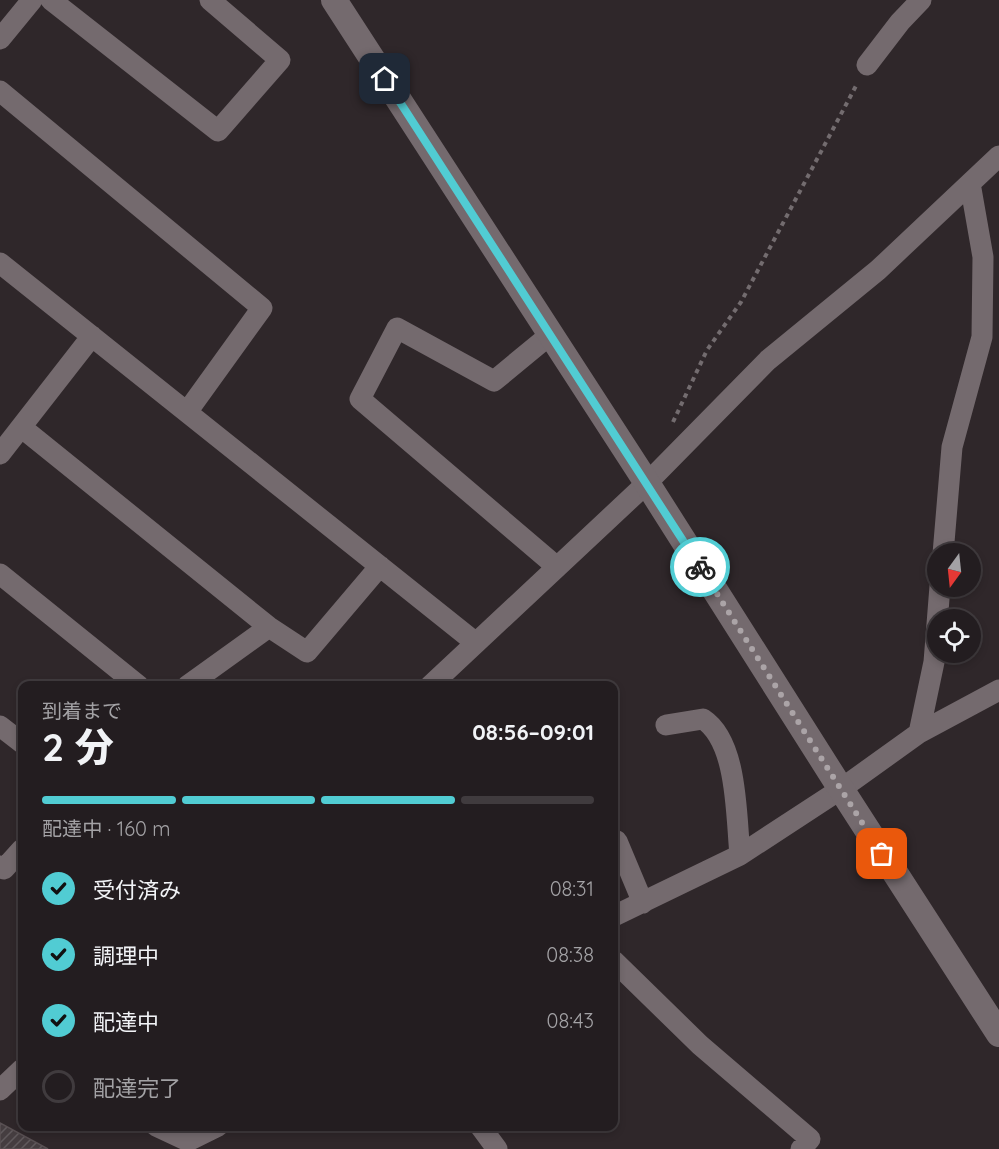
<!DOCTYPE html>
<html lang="ja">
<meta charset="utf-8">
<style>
:root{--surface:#231d20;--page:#2b2629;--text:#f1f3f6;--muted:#a3a2a5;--line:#403b3e;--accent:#51ccd3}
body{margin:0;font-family:Quicksand,"Noto Sans JP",sans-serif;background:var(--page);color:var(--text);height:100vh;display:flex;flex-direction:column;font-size:22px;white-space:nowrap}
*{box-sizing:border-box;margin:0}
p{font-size:20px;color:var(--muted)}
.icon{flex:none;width:33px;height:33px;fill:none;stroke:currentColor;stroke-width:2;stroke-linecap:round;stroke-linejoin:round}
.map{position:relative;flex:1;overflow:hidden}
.sheet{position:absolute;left:18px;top:681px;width:600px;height:450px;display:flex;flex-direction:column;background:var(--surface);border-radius:12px;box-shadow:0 3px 9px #0003,0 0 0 2px var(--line)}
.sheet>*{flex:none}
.needle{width:39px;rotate:195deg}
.tools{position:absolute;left:927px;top:543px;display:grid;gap:12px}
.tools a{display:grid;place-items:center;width:54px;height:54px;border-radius:50%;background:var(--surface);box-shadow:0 3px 9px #0003,0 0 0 2px var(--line);font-size:30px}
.pin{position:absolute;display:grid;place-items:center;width:51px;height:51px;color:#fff;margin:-26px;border-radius:12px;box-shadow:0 3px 9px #0006}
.courier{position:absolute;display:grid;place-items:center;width:60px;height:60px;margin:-30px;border:4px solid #51ccd3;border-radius:50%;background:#fff;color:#222;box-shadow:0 2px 8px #0007}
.overview em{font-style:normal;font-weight:800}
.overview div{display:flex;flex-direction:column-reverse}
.overview{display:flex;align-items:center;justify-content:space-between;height:102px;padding:0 24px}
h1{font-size:39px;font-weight:800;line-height:45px}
.bar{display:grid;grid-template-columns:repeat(4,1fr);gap:9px 6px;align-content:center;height:72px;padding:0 24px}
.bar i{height:8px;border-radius:4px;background:var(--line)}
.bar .on{background:var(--accent)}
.bar p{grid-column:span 4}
ol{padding:0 24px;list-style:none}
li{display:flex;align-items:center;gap:18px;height:66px}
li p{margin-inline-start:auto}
li .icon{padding:6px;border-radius:50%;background:var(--accent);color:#111;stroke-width:4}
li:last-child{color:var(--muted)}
li i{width:33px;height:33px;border:3px solid var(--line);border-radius:50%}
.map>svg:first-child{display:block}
</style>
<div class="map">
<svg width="999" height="1149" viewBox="0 0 999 1149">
<defs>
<pattern id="building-hatch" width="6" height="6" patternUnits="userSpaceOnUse" patternTransform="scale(1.5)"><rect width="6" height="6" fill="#453d40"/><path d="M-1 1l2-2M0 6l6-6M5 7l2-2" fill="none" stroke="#60595c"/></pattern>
</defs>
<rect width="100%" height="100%" fill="#2f272a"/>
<path fill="url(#building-hatch)" stroke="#595053" stroke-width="1.5" d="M0 1123 48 1149H0Z"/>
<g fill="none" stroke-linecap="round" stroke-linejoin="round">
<path stroke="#736c6f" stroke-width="4" stroke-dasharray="4.5 4.5" stroke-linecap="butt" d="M673 422 707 350 741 302 857 84"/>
<path stroke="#746a6e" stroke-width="21" d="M51 0 218 131 280 60 210 0
M0 39 32 0
M867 65 900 22 921 0
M0 91 262 308 187 412
M0 263 476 643
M551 334 494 381 397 328 360 399 557 567
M21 427 269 627 307 652 380 566
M0 454 92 336
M943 554 952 447 982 337 983 257 970 183
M0 574 139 686
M187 686 269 627
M430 686 647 483 768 360 878 270 999 156
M666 725 703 719C738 742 736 816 740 855
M0 726 22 743
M919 733 934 662 940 586
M617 841 643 903
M0 866 4 869 22 849
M614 916 740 855 841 789 919 733 999 690
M614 961 700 1045 810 1139 801 1149
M0 1090 22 1069
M156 1126 188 1141
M480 1126 497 1149
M188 1141 218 1126"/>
<path stroke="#746a6e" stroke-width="26" d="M334 0 647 483 841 789 999 1034"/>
</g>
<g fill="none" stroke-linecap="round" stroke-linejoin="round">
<path stroke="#aba4a7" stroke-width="6" stroke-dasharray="0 10.8" d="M700 567 882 854"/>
<path stroke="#51ccd3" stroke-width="8" d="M385 79 700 567"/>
</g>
</svg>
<div class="tools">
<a><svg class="needle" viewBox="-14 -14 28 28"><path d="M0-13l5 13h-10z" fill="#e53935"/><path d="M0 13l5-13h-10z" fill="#a3a2a5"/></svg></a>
<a><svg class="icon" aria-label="locate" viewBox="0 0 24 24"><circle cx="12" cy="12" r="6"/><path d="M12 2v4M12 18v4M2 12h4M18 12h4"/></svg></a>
</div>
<div class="pin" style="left:882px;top:854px;background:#ea580c"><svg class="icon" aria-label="bag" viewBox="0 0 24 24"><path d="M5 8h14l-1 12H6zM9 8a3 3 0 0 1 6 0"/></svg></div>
<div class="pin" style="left:385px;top:79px;background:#1f2937"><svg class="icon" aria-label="home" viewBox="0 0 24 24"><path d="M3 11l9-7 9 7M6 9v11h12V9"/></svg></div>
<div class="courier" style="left:700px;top:567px"><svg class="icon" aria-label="bike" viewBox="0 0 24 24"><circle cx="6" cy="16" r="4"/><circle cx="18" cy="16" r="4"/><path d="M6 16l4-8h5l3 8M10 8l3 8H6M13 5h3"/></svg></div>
<section class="sheet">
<div class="overview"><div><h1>2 分</h1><p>到着まで</p></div><em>08:56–09:01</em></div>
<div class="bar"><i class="on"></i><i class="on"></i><i class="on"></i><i></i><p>配達中 · 160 m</p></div>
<ol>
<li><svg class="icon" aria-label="check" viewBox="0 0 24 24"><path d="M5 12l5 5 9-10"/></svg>受付済み<p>08:31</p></li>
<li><svg class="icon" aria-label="check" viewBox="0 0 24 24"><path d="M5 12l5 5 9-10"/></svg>調理中<p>08:38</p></li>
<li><svg class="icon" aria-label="check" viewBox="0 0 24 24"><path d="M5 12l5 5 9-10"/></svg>配達中<p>08:43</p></li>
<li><i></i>配達完了</li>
</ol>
</section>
</div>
